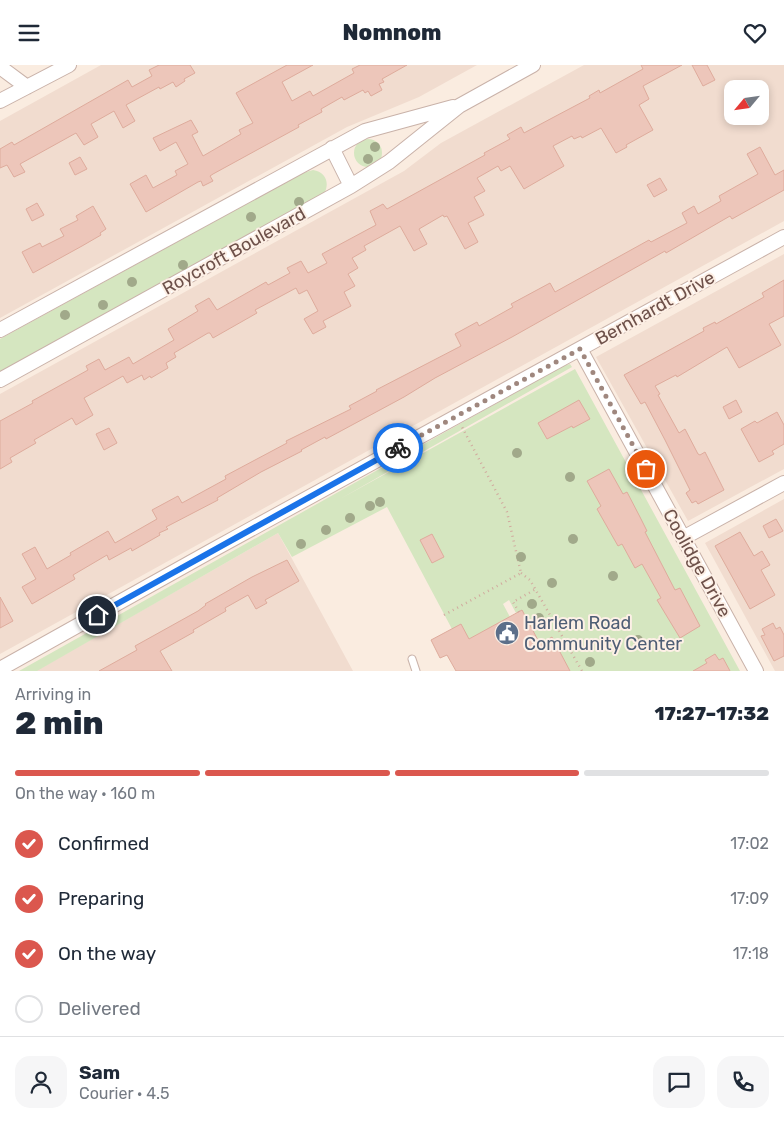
<!DOCTYPE html>
<meta charset="utf-8">
<style>
:root{--surface:#fff;--page:#f6f6f7;--text:#1f2937;--muted:#747a83;--line:#e0e1e3;--accent:#db574e}
body{margin:0;font-family:Rubik,sans-serif;background:var(--page);color:var(--text);height:100vh;display:flex;flex-direction:column;font-size:19px;white-space:nowrap}
*{box-sizing:border-box;margin:0}
p{font-size:16px;color:var(--muted)}
.icon{flex:none;width:28px;height:28px;fill:none;stroke:currentColor;stroke-width:2;stroke-linecap:round;stroke-linejoin:round}
.map{position:relative;height:606px;overflow:hidden}
.panel{display:flex;flex-direction:column;background:var(--surface);flex:1}
.panel>*{flex:none}
.needle{width:32px;rotate:241deg}
.tools{position:absolute;left:724px;top:15px;display:grid;gap:10px}
.tools a{display:grid;place-items:center;width:45px;height:45px;border-radius:10px;background:var(--surface);box-shadow:0 2px 8px #0003;font-size:25px}
.pin{position:absolute;display:grid;place-items:center;width:42px;height:42px;color:#fff;margin:-21px;border:2px solid #fff;border-radius:50%;box-shadow:0 1px 5px #0007}
.courier{position:absolute;display:grid;place-items:center;width:50px;height:50px;margin:-25px;border:4px solid #1a73e8;border-radius:50%;background:#fff;color:#222;box-shadow:0 1px 6px #0007}
.overview em{font-style:normal;font-weight:800}
.overview div{display:flex;flex-direction:column-reverse}
.overview{display:flex;align-items:center;justify-content:space-between;height:85px;padding:0 15px}
h1{font-size:32px;font-weight:800;line-height:38px}
.bar{display:grid;grid-template-columns:repeat(4,1fr);gap:8px 5px;align-content:center;height:60px;padding:0 15px}
.bar i{height:6px;border-radius:4px;background:var(--line)}
.bar .current{background:var(--accent)}
.bar p{grid-column:span 4}
.line{display:flex;align-items:center;gap:12px;padding:0 15px;border-top:1px solid var(--line)}
.line div{flex:1}
.round{display:grid;place-items:center;flex:none;width:52px;height:52px;border-radius:15px;background:var(--page)}
ol{padding:0 15px;list-style:none}
li{display:flex;align-items:center;gap:15px;height:55px}
li p{margin-inline-start:auto}
li .icon{padding:5px;border-radius:50%;background:var(--accent);color:#fff;stroke-width:4}
li:last-child{color:var(--muted)}
li i{width:28px;height:28px;border:2px solid var(--line);border-radius:50%}
header{display:flex;justify-content:space-between;align-items:center;height:65px;padding:0 15px;background:var(--surface);font-size:22px;font-weight:800}
.map>svg:first-child{display:block}
</style>
<header><svg class="icon" aria-label="menu" viewBox="0 0 24 24"><path d="M4 6h16M4 12h16M4 18h16"/></svg>Nomnom<svg class="icon" aria-label="heart" viewBox="0 0 24 24"><path d="M12 20l-8-8c-3-5 5-10 8-4 3-6 11-1 8 4z"/></svg></header>
<div class="map">
<svg width="784" height="606" viewBox="0 0 784 606">
<rect width="100%" height="100%" fill="#faece0"/>
<path fill="#f1dccf" fill-rule="evenodd" d="M101 0H477L419 32 347 62 0 253V56Z
M584 0H784V156L0 589V329L404 106 441 78ZM732 24H760V51H732Z
M784 189V404L688 456 596 292Z
M784 434V606H775L705 478Z
M278 468 353 606H36Z"/>
<path fill="#d5e6c0" d="M354 88a14 14 0 1 1 28 0a14 14 0 1 1-28 0Z
M313 105C326 107 330 118 324 129L0 308V274L303 108Z
M570 299 572 302 340 434 575 304 740 606H570L552 573 540 579 522 546 516 548 509 535 503 539 510 552 469 574 452 564 387 442 292 492 278 468 37 606H19L563 301Z"/>
<path fill="#edc6ba" stroke="#deab9c" d="M159 0H190L195 8 184 14 185 16 176 22 173 17 160 24 159 22 126 40 135 56 123 63 114 46 91 59 98 72 84 80 76 68 20 99 25 107 14 112 7 100 0 103V84L12 77 14 80 128 15 132 22 152 11 149 5Z
M287 0H313L282 17 292 36 310 26 313 31 354 8 352 4 360 0H407L382 14 384 17 379 19 382 25 371 31 368 26 365 28 363 25 344 35 342 32 321 44 322 47 298 60 299 62 213 109 210 111 213 116 203 121 201 116 198 117 146 147 130 119 146 110 153 123 177 110 175 106 188 99 176 77 160 86 153 73 191 55 198 67 192 70 203 91 241 69 239 65 253 58 236 28Z
M641 0H682L643 21 649 34 639 40 653 65 626 80 627 82 616 88 601 63 582 73 581 71 574 74 572 71 553 81 564 101 524 124 510 101 501 106 498 101 477 113 485 126 474 132 484 150 468 158 478 177 465 184 447 151 444 152 443 150 419 164 427 179 414 186 400 161 364 181 366 185 352 193 358 203 348 209 355 221 344 227 351 241 323 256 326 262 313 269 304 254 318 246 307 225 299 229 296 223 255 245 257 248 213 273 210 268H208L174 288 176 292 166 298 168 303 151 313 150 311 144 315 142 310 127 318 123 311 84 333 93 350 76 360 72 353 34 375 36 378 10 393 12 397 0 404V356L33 338 32 336 88 305 86 301 99 294 105 305 129 292 133 299 174 275 168 264 198 246 195 241 209 233 217 245 266 217 268 220 290 208 287 203 301 196 308 208 327 198 322 189 376 160 370 146 383 139 387 144 485 90 484 88 510 74 507 70 521 62 524 68 554 52 590 33 589 31 599 25 600 28 643 4Z
M692 0H707L715 15 703 21Z
M760 82 775 110 784 105V125L732 154 730 151 666 188 665 186 512 272 435 313 404 332 326 374 325 372 301 385 302 386 261 407 217 433 218 435 166 462 168 464 159 468 160 470 132 486 131 483 109 495 107 490 73 510 75 514 32 539 22 522 36 514 22 489 35 482 47 504 71 490 70 488 108 466 115 478 157 454 152 445 178 431 182 438 226 414 225 411 287 378 286 376 351 344 349 341 377 326 376 325 461 281 455 269 477 257 479 261 513 242 511 239 550 218 555 227 649 175 651 177 687 158 682 148 694 141 698 149 721 136 719 131 758 109 747 89Z
M80 92 87 104 75 110 69 98Z
M660 113 667 125 654 132 647 120Z
M37 138 44 150 32 156 26 144Z
M93 141 106 164 100 168 101 170 82 181 33 208 22 187 40 178 42 182 64 171 60 164 78 155 76 151Z
M784 215V251L769 259 781 280 739 303 727 282 677 312 676 310 655 321 660 329 658 330 679 368 685 364 698 389 700 390 705 387 724 425 698 439 696 436 692 438 686 428 690 425 665 375 645 337 641 339 624 310 704 266 703 263 715 257 716 259 764 232 762 228Z
M579 335 590 354 573 363 572 361 547 374 538 358Z
M736 335 742 347 729 354 723 342Z
M777 347 784 360V379L772 386 774 389 759 397 741 364 755 356 757 358Z
M109 363 117 378 104 385 96 369Z
M609 404 623 429 627 427 640 452 647 466 645 467 675 525 680 523 700 561 680 573 657 535 661 533 642 499 635 503 622 479 618 481 597 444 601 441 587 416Z
M776 454 783 466 769 473 763 461Z
M740 467 754 491 762 486 770 500 761 505 775 530 750 544 715 481Z
M432 469 444 492 432 498 420 475Z
M287 495 299 516 265 535 267 538 256 544 248 530 225 543 226 546 193 565 194 567 160 586 172 606H99L137 585 135 581 198 546 206 540 205 539 252 512Z
M0 532 13 556 0 563Z
M522 545 540 579 552 572 570 606H456L447 590 440 593 431 575 461 559 469 574Z
M773 558 776 564 780 562 784 570V591L774 596 761 571 765 570 762 564Z
M715 589 719 595 723 593 730 606H693L707 598 705 595Z"/>
<g fill="none" stroke-linecap="round" stroke-linejoin="round">
<g stroke="#c9b2a9" stroke-width="9">
<path id="service" d="M412 594 416 606"/>
</g>
<g stroke="#c9b2a9" stroke-width="16">
<path id="minor" d="M0 2 27 22
M0 36 69 0
M332 83 351 121
M0 265 365 66 453 42
M580 284 756 606
M0 315 351 121 389 97 459 41 533 0
M683 473 784 418
M0 604 211 486 784 172"/>
</g>
<path stroke="#d1aa9e" stroke-width="2.5" stroke-dasharray="1 4" stroke-linecap="butt" d="M521 508 530 515 582 606
M519 547 513 537 536 524
M444 550 521 508 507 447 462 362"/>
<use href="#service" stroke="#fff" stroke-width="7"/>
<use href="#minor" stroke="#fff" stroke-width="14"/>
</g>
<g fill="#a1a98a">
<circle cx="375" cy="82" r="5"/>
<circle cx="368" cy="94" r="5"/>
<circle cx="299" cy="137" r="5"/>
<circle cx="251" cy="152" r="5"/>
<circle cx="183" cy="200" r="5"/>
<circle cx="132" cy="217" r="5"/>
<circle cx="103" cy="240" r="5"/>
<circle cx="65" cy="250" r="5"/>
<circle cx="517" cy="388" r="5"/>
<circle cx="570" cy="412" r="5"/>
<circle cx="380" cy="437" r="5"/>
<circle cx="370" cy="441" r="5"/>
<circle cx="350" cy="453" r="5"/>
<circle cx="326" cy="465" r="5"/>
<circle cx="573" cy="474" r="5"/>
<circle cx="301" cy="479" r="5"/>
<circle cx="521" cy="492" r="5"/>
<circle cx="613" cy="511" r="5"/>
<circle cx="552" cy="518" r="5"/>
<circle cx="532" cy="539" r="5"/>
<circle cx="539" cy="553" r="5"/>
<circle cx="638" cy="575" r="5"/>
<circle cx="590" cy="597" r="5"/>
</g>
<g fill="none" stroke-linecap="round" stroke-linejoin="round">
<path stroke="#9f877e" stroke-width="5" stroke-dasharray="0 9" d="M398 383 580 284 646 404"/>
<path stroke="#1a73e8" stroke-width="6" d="M97 550 398 383"/>
</g>
<defs>
<g id="civic-disc" transform="scale(1.25)"><circle r="9.5" fill="#5c6f8a" stroke="#fdf0e6"/><path d="M-.6-6.5H3V-4.5H.6V-3L4-1V1h2V6H-6V1h2V-1L-.6-3ZM-1.2 2.5V6h2.4V2.5Z" fill="#fff"/></g>
</defs>
<g fill-rule="evenodd">
<use href="#civic-disc" x="507" y="568"/>
</g>
<g text-anchor="middle" stroke-width="4" stroke-linejoin="round" paint-order="stroke">
<g font-size="18" fill="#6e514a" stroke="#fdf0e6">
<text transform="translate(234 186) rotate(-29)" y="6">Roycroft Boulevard</text>
<text transform="translate(655 243) rotate(-29)" y="6">Bernhardt Drive</text>
<text transform="translate(697 498) rotate(61)" y="6">Coolidge Drive</text>
</g>
<g font-size="18" fill="#4e5e75" stroke="#fdf0e6" text-anchor="start">
<text x="524" y="564">Harlem Road<tspan x="524" dy="21">Community Center</tspan></text>
</g>
</g>
</svg>
<div class="tools">
<a><svg class="needle" viewBox="-14 -14 28 28"><path d="M0-13l5 13h-10z" fill="#e53935"/><path d="M0 13l5-13h-10z" fill="#747a83"/></svg></a>
</div>
<div class="pin" style="left:646px;top:404px;background:#ea580c"><svg class="icon" aria-label="bag" viewBox="0 0 24 24"><path d="M5 8h14l-1 12H6zM9 8a3 3 0 0 1 6 0"/></svg></div>
<div class="pin" style="left:97px;top:550px;background:#1f2937"><svg class="icon" aria-label="home" viewBox="0 0 24 24"><path d="M3 11l9-7 9 7M6 9v11h12V9"/></svg></div>
<div class="courier" style="left:398px;top:383px"><svg class="icon" aria-label="bike" viewBox="0 0 24 24"><circle cx="6" cy="16" r="4"/><circle cx="18" cy="16" r="4"/><path d="M6 16l4-8h5l3 8M10 8l3 8H6M13 5h3"/></svg></div>
</div>
<section class="panel">
<div class="overview"><div><h1>2 min</h1><p>Arriving in</p></div><em>17:27–17:32</em></div>
<div class="bar"><i class="current"></i><i class="current"></i><i class="current"></i><i></i><p>On the way · 160 m</p></div>
<ol>
<li><svg class="icon" aria-label="check" viewBox="0 0 24 24"><path d="M5 12l5 5 9-10"/></svg>Confirmed<p>17:02</p></li>
<li><svg class="icon" aria-label="check" viewBox="0 0 24 24"><path d="M5 12l5 5 9-10"/></svg>Preparing<p>17:09</p></li>
<li><svg class="icon" aria-label="check" viewBox="0 0 24 24"><path d="M5 12l5 5 9-10"/></svg>On the way<p>17:18</p></li>
<li><i></i>Delivered</li>
</ol>
<div class="line" style="height:90px"><a class="round"><svg class="icon" aria-label="person" viewBox="0 0 24 24"><circle cx="12" cy="8" r="4"/><path d="M4 21q1-7 8-7t8 7"/></svg></a><div><b>Sam</b><p>Courier · 4.5</p></div><a class="round"><svg class="icon" aria-label="chat" viewBox="0 0 24 24"><path d="M4 5h16v11H9l-5 4z"/></svg></a><a class="round"><svg class="icon" aria-label="phone" viewBox="0 0 24 24"><path d="M5 4h4l2 5-3 2q2 4 5 5l2-3 5 2v4C11 20 4 13 5 4z"/></svg></a></div>
</section>
